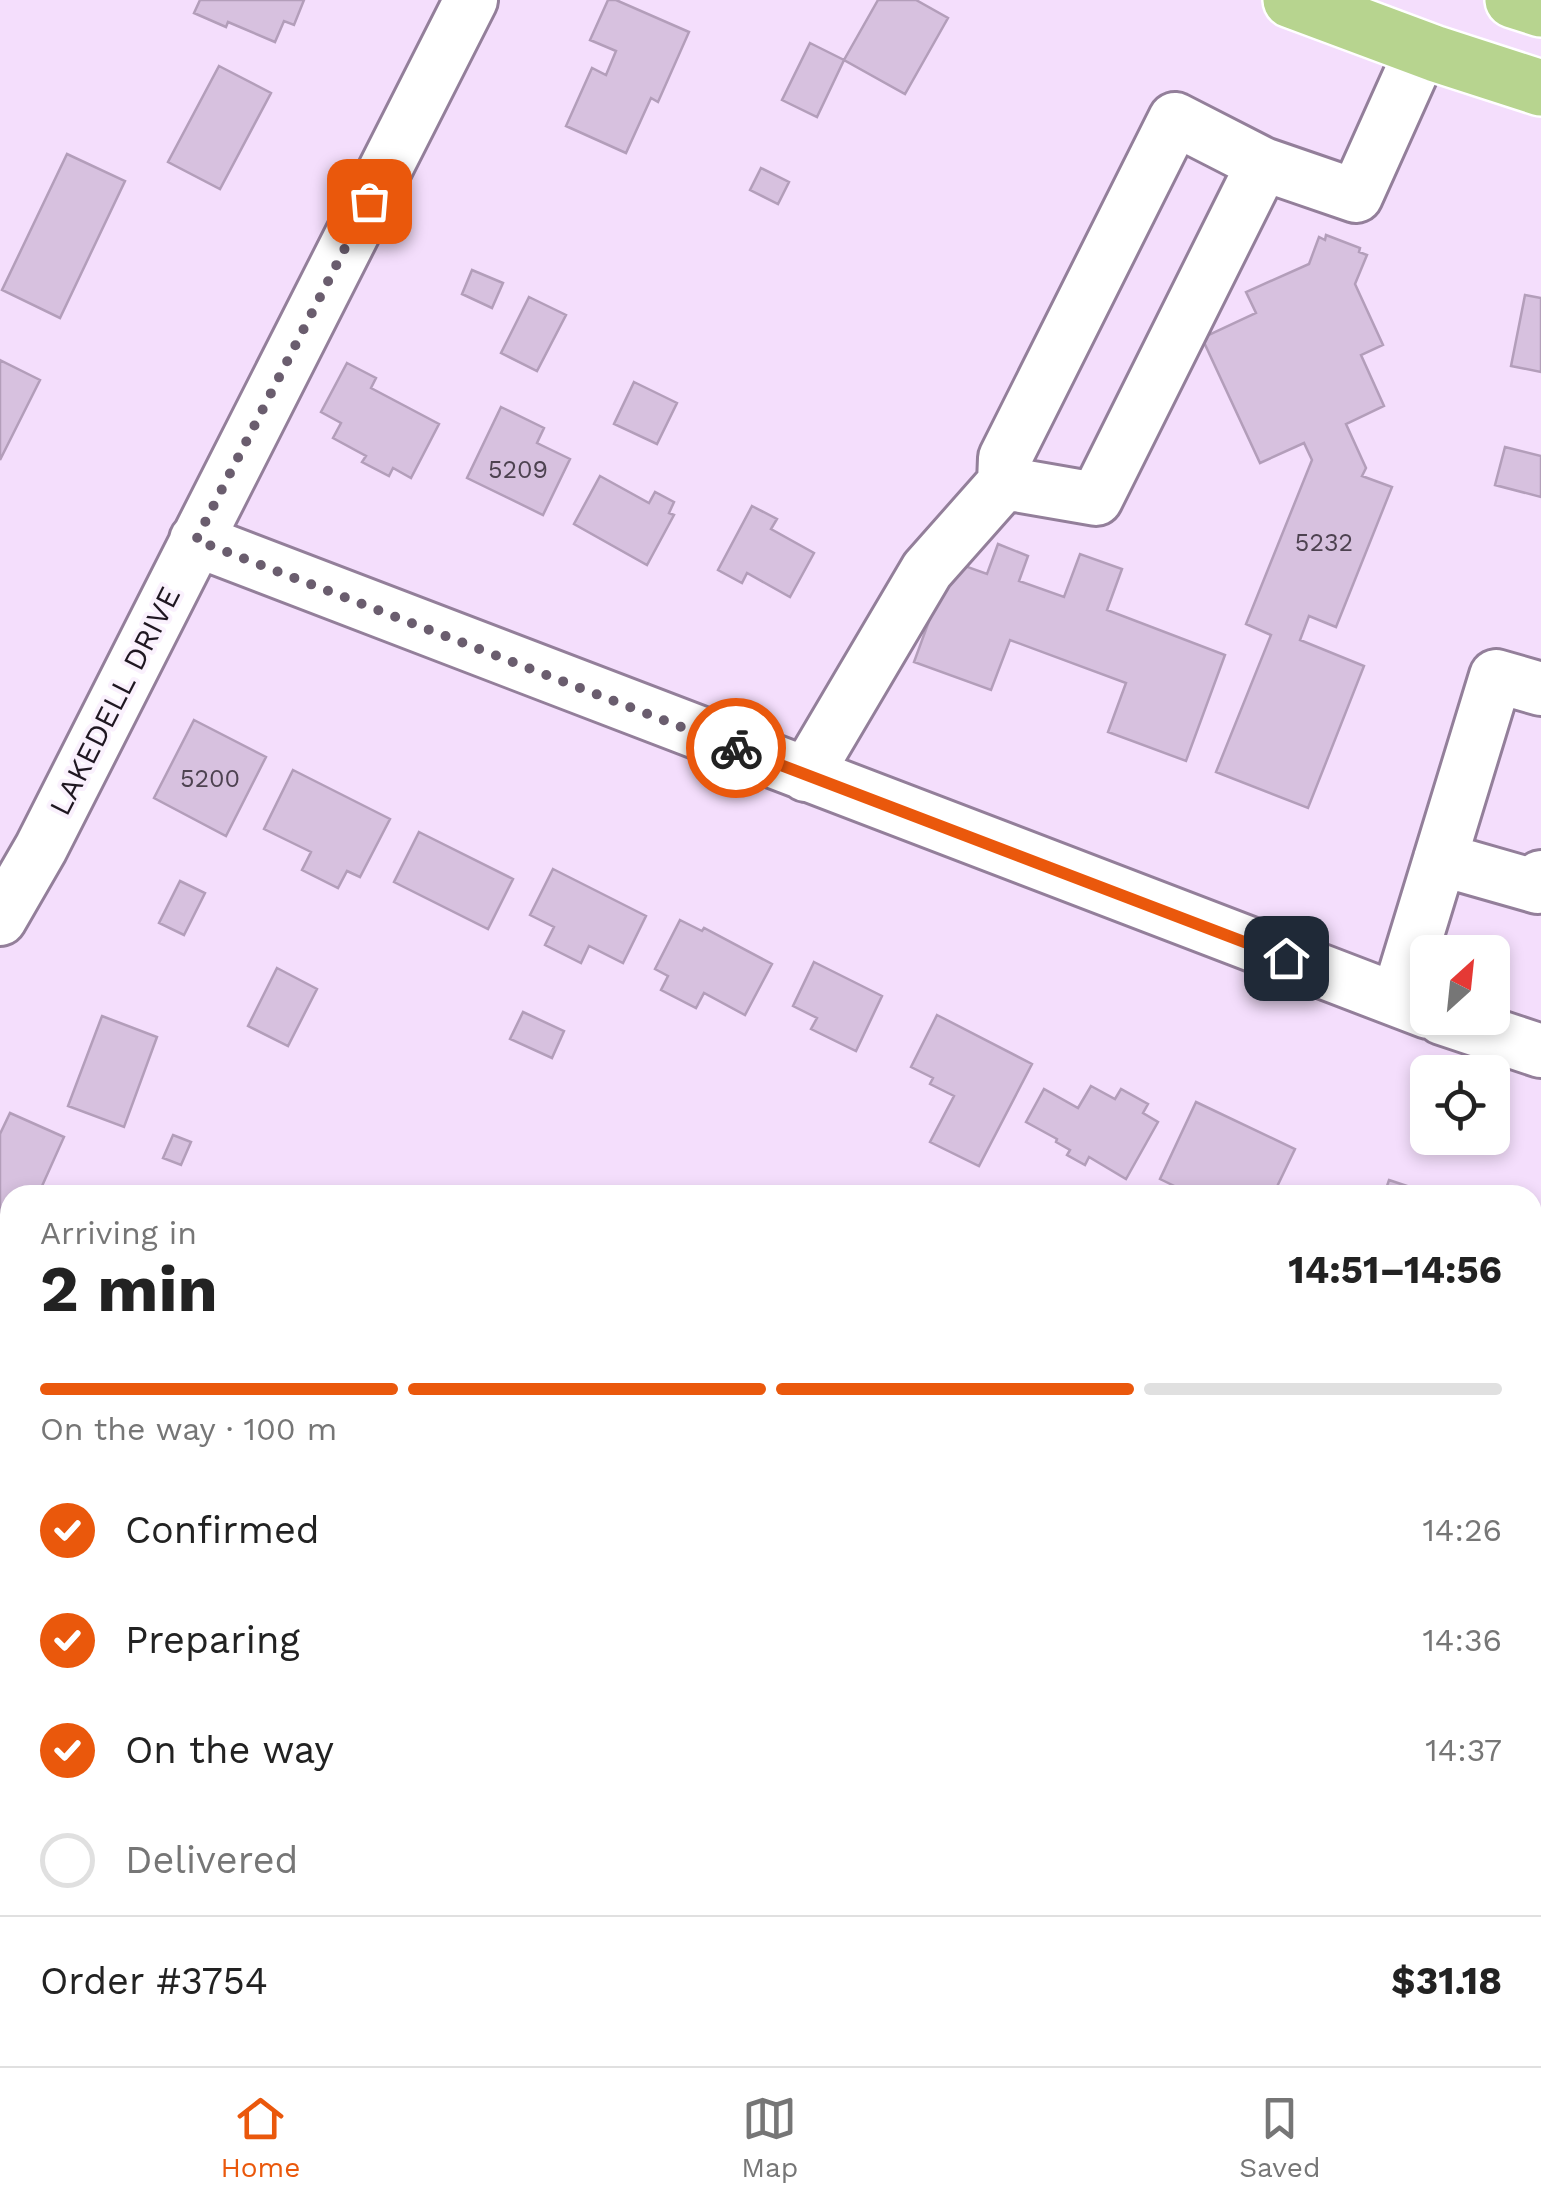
<!DOCTYPE html>
<meta charset="utf-8">
<style>
:root{--surface:#fff;--page:#f6f6f6;--text:#222;--muted:#767676;--line:#e0e0e0;--accent:#ea580c}
body{margin:0;font-family:"Work Sans",sans-serif;background:var(--page);color:var(--text);height:100vh;display:flex;flex-direction:column;font-size:38px;white-space:nowrap}
*{box-sizing:border-box;margin:0}
p{font-size:32px;color:var(--muted)}
.icon{flex:none;width:55px;height:55px;fill:none;stroke:currentColor;stroke-width:2;stroke-linecap:round;stroke-linejoin:round}
.map{position:relative;flex:1;overflow:hidden}
.panel{position:absolute;left:0px;top:1185px;width:1542px;height:882px;display:flex;flex-direction:column;background:var(--surface);border-radius:30px 30px 0 0;box-shadow:0 5px 15px #0003}
.panel>*{flex:none}
.needle{width:65px;rotate:27deg}
.controls{position:absolute;left:1410px;top:935px;display:grid;gap:20px}
.controls a{display:grid;place-items:center;width:100px;height:100px;border-radius:15px;background:var(--surface);box-shadow:0 5px 15px #0003;font-size:50px}
.pin{position:absolute;display:grid;place-items:center;width:85px;height:85px;color:#fff;margin:-42px;border-radius:20px;box-shadow:0 5px 15px #0006}
.courier{position:absolute;display:grid;place-items:center;width:100px;height:100px;margin:-50px;border:8px solid #ea580c;border-radius:50%;background:#fff;color:#222;box-shadow:0 2px 12px #0007}
.head em{font-style:normal;font-weight:700}
.head div{display:flex;flex-direction:column-reverse}
.head{display:flex;align-items:center;justify-content:space-between;height:170px;padding:0 40px}
h1{font-size:65px;font-weight:700;line-height:75px}
.bar{display:grid;grid-template-columns:repeat(4,1fr);gap:15px 10px;align-content:center;height:120px;padding:0 40px}
.bar i{height:12px;border-radius:8px;background:var(--line)}
.bar .selected{background:var(--accent)}
.bar p{grid-column:span 4}
.line{display:flex;align-items:center;gap:25px;padding:0 40px;border-top:2px solid var(--line)}
.line div{flex:1}
ol{padding:0 40px;list-style:none}
li{display:flex;align-items:center;gap:30px;height:110px}
li p{margin-inline-start:auto}
li .icon{padding:10px;border-radius:50%;background:var(--accent);color:#fff;stroke-width:4}
li:last-child{color:var(--muted)}
li i{width:55px;height:55px;border:5px solid var(--line);border-radius:50%}
.menu{display:flex;justify-content:space-around;align-items:center;height:140px;border-top:2px solid var(--line);background:var(--surface);font-size:28px;color:var(--muted)}
.menu a{display:grid;justify-items:center;gap:5px}
.menu .selected{color:var(--accent)}
.map>svg:first-child{display:block}
</style>
<div class="map">
<svg width="1541" height="2066" viewBox="0 0 1541 2066">
<rect width="100%" height="100%" fill="#f4defc"/>
<path fill="#d7c1df" stroke="#b39eba" stroke-width="2.5" d="M200 0H304L294 25 284 21 275 42 228 22 226 27 194 13Z
M608 0H616L689 32 658 102 651 98 626 153 566 126 592 68 606 75 616 51 590 40Z
M878 0H916L948 18 905 94 844 60Z
M810 43 844 60 817 117 782 100Z
M219 66 271 93 220 189 168 162Z
M67 154 125 181 60 318 2 290Z
M761 168 789 182 778 204 750 190Z
M1326 235 1360 248 1359 252 1367 255 1355 284 1383 345 1361 355 1384 406 1346 424 1366 468 1362 476 1392 487 1336 627 1309 616 1300 640 1364 666 1308 808 1216 772 1271 635 1246 624 1312 460 1304 443 1260 463 1202 338 1256 313 1246 292 1309 264 1319 237 1325 240Z
M472 270 503 283 492 308 462 294Z
M1525 295 1541 298V372L1511 366Z
M529 297 566 315 537 371 501 353Z
M0 360 40 380 0 460Z
M347 363 376 378 371 388 439 424 411 478 393 468 389 476 362 462 366 456 333 438 341 423 321 412Z
M634 382 677 403 657 444 614 424Z
M501 407 544 428 537 443 570 459 543 515 467 478Z
M1505 447 1541 456V497L1495 485Z
M600 476 649 503 655 492 674 502 669 513 674 515 647 565 574 524Z
M752 506 777 519 771 529 814 553 790 597 747 573 742 583 718 570Z
M998 544 1028 556 1019 581 1064 597 1080 554 1122 569 1107 610 1225 655 1186 761 1108 732 1126 683 1010 640 991 690 914 662 951 561 987 574Z
M194 720 266 757 226 836 154 798Z
M293 770 390 819 360 877 347 871 338 888 302 870 311 852 264 829Z
M419 832 513 879 488 929 394 882Z
M553 869 646 916 623 963 589 946 581 963 545 945 554 927 530 915Z
M180 881 205 893 184 935 159 923Z
M680 920 702 931 704 928 772 964 745 1015 704 993 696 1008 661 990 668 976 655 969Z
M814 962 882 996 856 1051 811 1029 817 1018 793 1006Z
M277 968 317 989 288 1046 248 1026Z
M523 1012 564 1031 552 1058 510 1039Z
M937 1015 1032 1064 979 1166 930 1142 954 1096 930 1084 933 1078 911 1067Z
M102 1016 157 1037 124 1127 68 1106Z
M1091 1086 1115 1099 1121 1089 1148 1104 1143 1113 1158 1122 1126 1179 1089 1157 1085 1165 1067 1155 1070 1150 1056 1142 1057 1139 1026 1122 1044 1089 1078 1108Z
M1196 1102 1295 1149 1273 1195H1253L1235 1187 1231 1195H1193L1160 1179Z
M10 1113 64 1137 38 1195H10V1219L0 1214V1134Z
M173 1135 191 1142 181 1165 163 1158Z
M1389 1180 1434 1195H1384Z
M1533 1226 1541 1228V1291L1532 1289Z
M0 1592 10 1597V1662L0 1657Z
M1541 1857V1897L1532 1889V1865Z
M184 2058H286L273 2066H171Z
M803 2058H836V2062L851 2061V2058H890V2066H803Z
M897 2058H978L979 2066H898Z
M988 2058H1071L1072 2066H988Z
M1092 2058H1188V2066H1092Z"/>
<g fill="none" stroke-linecap="round" stroke-linejoin="round">
<g stroke="#937f9a" stroke-width="58">
<path id="minor" d="M1263 164 1356 196 1422 49
M196 540 1428 1012
M806 775 927 570 1004 483 1005 458 1175 119 1263 164 1096 499 1004 483
M1440 859 1538 887 1541 877
M0 919 41 848 471 0
M1397 1000 1496 676 1541 689
M1442 1018 1541 1051
M0 1415 10 1420
M1403 2058 1411 2066
M612 2066 625 2058"/>
</g>
<g stroke="#fff" stroke-width="60">
<path id="major" d="M1291 0 1436 54 1541 88
M1513 0 1541 9"/>
</g>
<use href="#minor" stroke="#fff" stroke-width="52"/>
<use href="#major" stroke="#b7d48f" stroke-width="55"/>
</g>
<g fill="none" stroke-linecap="round" stroke-linejoin="round">
<path stroke="#6a5d6e" stroke-width="10" stroke-dasharray="0 18" d="M369 201 196 540 736 748"/>
<path stroke="#ea580c" stroke-width="12" d="M736 748 1286 958"/>
</g>
<g text-anchor="middle" stroke-width="8" stroke-linejoin="round" paint-order="stroke">
<g font-size="25" fill="#4d4250">
<text x="518" y="478">5209</text>
<text x="1324" y="551">5232</text>
<text x="210" y="787">5200</text>
</g>
<g font-size="30" fill="#1f1721" stroke="#faf1fd">
<text transform="translate(115 701) rotate(-63)" y="10">LAKEDELL DRIVE</text>
</g>
</g>
</svg>
<div class="controls">
<a><svg class="needle" viewBox="-14 -14 28 28"><path d="M0-13l5 13h-10z" fill="#e53935"/><path d="M0 13l5-13h-10z" fill="#767676"/></svg></a>
<a><svg class="icon" aria-label="locate" viewBox="0 0 24 24"><circle cx="12" cy="12" r="6"/><path d="M12 2v4M12 18v4M2 12h4M18 12h4"/></svg></a>
</div>
<div class="pin" style="left:369px;top:201px;background:#ea580c"><svg class="icon" aria-label="bag" viewBox="0 0 24 24"><path d="M5 8h14l-1 12H6zM9 8a3 3 0 0 1 6 0"/></svg></div>
<div class="pin" style="left:1286px;top:958px;background:#1f2937"><svg class="icon" aria-label="home" viewBox="0 0 24 24"><path d="M3 11l9-7 9 7M6 9v11h12V9"/></svg></div>
<div class="courier" style="left:736px;top:748px"><svg class="icon" aria-label="bike" viewBox="0 0 24 24"><circle cx="6" cy="16" r="4"/><circle cx="18" cy="16" r="4"/><path d="M6 16l4-8h5l3 8M10 8l3 8H6M13 5h3"/></svg></div>
<section class="panel">
<div class="head"><div><h1>2 min</h1><p>Arriving in</p></div><em>14:51–14:56</em></div>
<div class="bar"><i class="selected"></i><i class="selected"></i><i class="selected"></i><i></i><p>On the way · 100 m</p></div>
<ol>
<li><svg class="icon" aria-label="check" viewBox="0 0 24 24"><path d="M5 12l5 5 9-10"/></svg>Confirmed<p>14:26</p></li>
<li><svg class="icon" aria-label="check" viewBox="0 0 24 24"><path d="M5 12l5 5 9-10"/></svg>Preparing<p>14:36</p></li>
<li><svg class="icon" aria-label="check" viewBox="0 0 24 24"><path d="M5 12l5 5 9-10"/></svg>On the way<p>14:37</p></li>
<li><i></i>Delivered</li>
</ol>
<div class="line" style="height:130px"><div>Order #3754</div><b>$31.18</b></div>
</section>
</div>
<nav class="menu">
<a class="selected"><svg class="icon" aria-label="home" viewBox="0 0 24 24"><path d="M3 11l9-7 9 7M6 9v11h12V9"/></svg>Home</a>
<a><svg class="icon" aria-label="map" viewBox="0 0 24 24"><path d="M3 6l6-2 6 2 6-2v14l-6 2-6-2-6 2zM9 4v14M15 6v14"/></svg>Map</a>
<a><svg class="icon" aria-label="saved" viewBox="0 0 24 24"><path d="M7 4h10v16l-5-4-5 4z"/></svg>Saved</a>
</nav>
